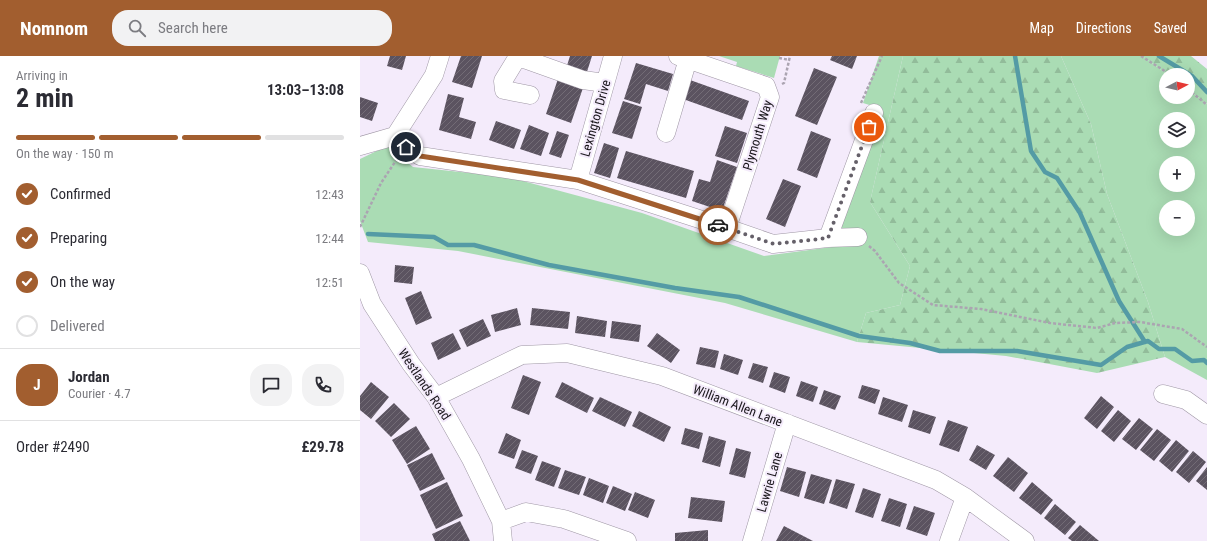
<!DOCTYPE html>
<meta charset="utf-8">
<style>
:root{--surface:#fff;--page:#f2f2f3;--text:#2b2b33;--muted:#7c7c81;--line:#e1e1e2;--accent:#a25e2f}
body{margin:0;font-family:"Roboto Condensed",sans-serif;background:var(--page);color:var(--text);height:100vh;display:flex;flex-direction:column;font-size:15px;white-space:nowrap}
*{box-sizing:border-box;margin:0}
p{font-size:13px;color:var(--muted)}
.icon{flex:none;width:22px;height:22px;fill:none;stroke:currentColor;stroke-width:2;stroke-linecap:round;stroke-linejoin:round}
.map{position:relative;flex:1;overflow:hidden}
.panel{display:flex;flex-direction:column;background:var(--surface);width:360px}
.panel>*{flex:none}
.needle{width:26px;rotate:83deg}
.buttons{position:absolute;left:799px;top:12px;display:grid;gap:8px}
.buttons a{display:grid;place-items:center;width:36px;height:36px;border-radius:50%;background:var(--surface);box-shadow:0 4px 16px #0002;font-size:20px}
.pin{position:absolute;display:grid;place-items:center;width:34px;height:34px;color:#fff;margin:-17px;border:2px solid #fff;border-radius:50%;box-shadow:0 1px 4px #0007}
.courier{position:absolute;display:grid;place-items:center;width:40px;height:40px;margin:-20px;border:3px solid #a25e2f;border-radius:50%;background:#fff;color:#222;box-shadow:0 1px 5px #0007}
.headline em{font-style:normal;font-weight:700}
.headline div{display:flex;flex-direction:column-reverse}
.headline{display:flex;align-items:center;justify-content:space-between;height:68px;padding:0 16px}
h1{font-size:26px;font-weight:700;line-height:30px}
.bar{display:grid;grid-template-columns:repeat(4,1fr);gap:6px 4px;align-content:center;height:48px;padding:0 16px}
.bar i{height:5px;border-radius:3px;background:var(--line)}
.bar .current{background:var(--accent)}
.bar p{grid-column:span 4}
.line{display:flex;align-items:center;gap:10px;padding:0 16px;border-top:1px solid var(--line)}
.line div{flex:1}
.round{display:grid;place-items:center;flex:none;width:42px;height:42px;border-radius:16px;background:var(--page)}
ol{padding:0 16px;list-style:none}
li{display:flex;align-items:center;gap:12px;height:44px}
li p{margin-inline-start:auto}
li .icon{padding:4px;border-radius:50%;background:var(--accent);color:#fff;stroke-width:4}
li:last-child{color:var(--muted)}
li i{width:22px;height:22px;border:2px solid var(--line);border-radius:50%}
header{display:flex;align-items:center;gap:24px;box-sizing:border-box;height:56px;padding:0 20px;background:var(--accent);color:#fff}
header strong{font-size:19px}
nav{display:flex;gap:22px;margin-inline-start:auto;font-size:14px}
.search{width:280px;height:36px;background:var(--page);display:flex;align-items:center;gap:10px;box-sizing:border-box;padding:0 14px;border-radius:16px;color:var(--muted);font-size:15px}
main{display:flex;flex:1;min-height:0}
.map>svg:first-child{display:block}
</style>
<header>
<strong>Nomnom</strong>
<div class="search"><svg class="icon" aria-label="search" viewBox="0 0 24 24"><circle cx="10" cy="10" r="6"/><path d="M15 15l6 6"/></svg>Search here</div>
<nav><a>Map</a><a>Directions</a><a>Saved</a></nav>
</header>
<main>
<section class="panel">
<div class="headline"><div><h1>2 min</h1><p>Arriving in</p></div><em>13:03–13:08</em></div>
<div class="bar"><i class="current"></i><i class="current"></i><i class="current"></i><i></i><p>On the way · 150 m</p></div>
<ol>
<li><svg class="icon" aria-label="check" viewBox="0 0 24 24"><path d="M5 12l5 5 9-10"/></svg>Confirmed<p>12:43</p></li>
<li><svg class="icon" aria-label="check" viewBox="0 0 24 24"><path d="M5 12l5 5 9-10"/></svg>Preparing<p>12:44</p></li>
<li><svg class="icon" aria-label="check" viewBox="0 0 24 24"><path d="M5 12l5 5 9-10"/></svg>On the way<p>12:51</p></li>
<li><i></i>Delivered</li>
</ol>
<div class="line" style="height:72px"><b class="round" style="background:var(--accent);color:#fff">J</b><div><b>Jordan</b><p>Courier · 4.7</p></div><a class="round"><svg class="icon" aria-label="chat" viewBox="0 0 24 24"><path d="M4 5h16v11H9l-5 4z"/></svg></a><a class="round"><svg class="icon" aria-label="phone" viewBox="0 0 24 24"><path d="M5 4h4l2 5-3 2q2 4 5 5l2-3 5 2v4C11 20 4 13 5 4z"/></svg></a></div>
<div class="line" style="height:52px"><div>Order #2490</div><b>£29.78</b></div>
</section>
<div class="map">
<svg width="847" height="485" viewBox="0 0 847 485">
<defs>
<pattern id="forest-firs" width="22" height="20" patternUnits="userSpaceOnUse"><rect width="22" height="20" fill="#aadcb4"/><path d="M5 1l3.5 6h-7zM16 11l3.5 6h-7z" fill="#92bc9a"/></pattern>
<pattern id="building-hatch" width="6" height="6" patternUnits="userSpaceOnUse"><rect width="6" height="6" fill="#5b5360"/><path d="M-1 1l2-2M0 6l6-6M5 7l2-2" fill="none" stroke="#736c76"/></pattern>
</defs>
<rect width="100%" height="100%" fill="#f4ebfb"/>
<path fill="#aadcb4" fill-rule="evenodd" d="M359 0H420L414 22 376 10 377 6Z
M519 0H543L510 146 550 210 540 249 506 257 497 286 365 247 98 195 8 186 0 165V103L27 90 53 111 148 121 282 157 404 200 472 191 522 53 503 47Z
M701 0H782L808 19H806V41H828V34L847 48V324L805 301 788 246 747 138 731 68ZM806 63H828V85H806ZM806 107H828V129H806ZM806 151H828V173H806Z"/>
<path fill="url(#forest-firs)" d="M543 0H701L731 68 747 138 788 246 805 301 737 317 646 300 497 286 506 257 540 249 550 210 510 146Z
M782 0H831L847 13V48L828 34V19H808Z"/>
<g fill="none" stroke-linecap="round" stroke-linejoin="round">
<path stroke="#549ba5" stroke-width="4.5" d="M655 0 671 95 685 116 697 122 720 157 759 245 785 286
M799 0 832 20 847 36
M8 178 74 181 88 189H114L189 209 315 232 379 241 499 280 550 287 580 295H657L741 309 767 291 788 285 799 293H815L832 305 844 304 847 307"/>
</g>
<path fill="url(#building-hatch)" d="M30 0H46L42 14 27 10Z
M101 0H122L112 32 92 26Z
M210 0H232L225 22 205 16Z
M472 0H497L492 13 470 4Z
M276 7 313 18 308 35 286 28 280 48 264 43Z
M454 12 477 21 457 69 435 60Z
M199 20 224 29 211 67 186 58Z
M330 24 389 45 382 64 323 43Z
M88 38 104 42 99 61 116 66 111 83 79 74Z
M0 41 18 47 12 65 0 61Z
M263 45 282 51 272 83 252 77Z
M136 65 161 74 154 93 129 84Z
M169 69 189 77 181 100 160 93Z
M365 70 387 77 377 107 355 100Z
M197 75 209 79 201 102 189 98Z
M451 75 471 83 457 122 437 114Z
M244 87 259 92 250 122 234 117Z
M266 95 334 115 326 142 257 122Z
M357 104 377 111 362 155 332 145 339 123 350 126Z
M423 123 441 130 425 171 406 163Z
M35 209 54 211 52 228 34 226Z
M61 235 72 262 56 269 45 242Z
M157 252 161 269 135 276 131 259Z
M172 252 210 256 208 273 170 269Z
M217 260 247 265 245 281 215 277Z
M123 263 131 280 107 291 99 274Z
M252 265 281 269 279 286 250 282Z
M93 277 101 293 78 304 71 287Z
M297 277 320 294 311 307 287 290Z
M340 291 359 295 355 312 336 308Z
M364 298 383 304 378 319 360 313Z
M393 307 408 311 403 327 388 322Z
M414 316 430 321 425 337 409 331Z
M163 319 181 326 169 359 151 352Z
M441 325 458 331 453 346 436 340Z
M11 326 29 341 11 363 0 354V340Z
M202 326 234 342 227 357 195 341Z
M502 329 520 334 515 348 498 342Z
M464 334 481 340 475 354 459 348Z
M741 340 754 351 737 373 724 362Z
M240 341 272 356 265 371 232 355Z
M523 341 548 349 542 366 518 358Z
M34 347 50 363 31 381 15 365Z
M553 354 576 361 570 378 548 371Z
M758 354 771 365 754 386 741 375Z
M279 355 311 371 304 386 272 370Z
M779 362 793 373 776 394 762 383Z
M588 364 608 371 599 396 579 389Z
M56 370 70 393 47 408 32 384Z
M325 372 343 377 339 393 321 388Z
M797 373 811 384 794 405 780 394Z
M146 377 161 384 154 403 138 397Z
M349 380 366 385 360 411 342 406Z
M816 384 829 395 812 416 799 405Z
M617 389 635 399 626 414 609 404Z
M376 392 391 396 385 422 369 418Z
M162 394 178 400 171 418 155 412Z
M833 395 846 406 829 427 816 416Z
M72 397 85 423 60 435 47 409Z
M648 401 668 417 654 436 633 420Z
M182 405 201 412 194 431 175 424Z
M427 411 446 416 439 441 420 435Z
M847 411V434L836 425Z
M205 414 226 421 219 439 198 432Z
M451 418 472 424 464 448 444 442Z
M229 422 249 430 243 447 223 439Z
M476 423 495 428 487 453 469 447Z
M87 426 103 460 76 473 60 439Z
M672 426 693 444 681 459 659 442Z
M253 430 272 438 265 455 246 447Z
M503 432 521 438 513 462 495 456Z
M275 436 295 444 288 462 268 454Z
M331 441 365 445 362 466 328 462Z
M529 442 547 448 540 471 521 465Z
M695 448 716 466 705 479 684 462Z
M554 450 575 457 567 480 546 473Z
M100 465 110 485H75L72 478Z
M720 469 739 485H712L708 482Z
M424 470 453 485H416Z
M348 474V485H315V477Z"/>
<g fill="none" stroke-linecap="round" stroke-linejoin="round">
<g stroke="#9f97a5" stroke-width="19">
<path id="minor" d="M318 0 406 30 410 41 367 172
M170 39 144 34 143 25 157 2 167 4 223 24 245 27
M306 77 328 3
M35 80 46 91 60 100 218 124 367 172 413 188 468 182 514 57
M0 90 35 80 74 19 80 0
M218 124 253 0
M468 182 498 181
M0 217 12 248 51 308 76 341 111 403 141 465 143 485
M803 338 826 344 847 359
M76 341 162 299 207 297 302 320 576 424 605 441 665 485
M141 465 166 456 204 463 267 485
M392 485 427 367
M589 485 605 441"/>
</g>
<path stroke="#aba4b1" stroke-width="2.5" stroke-dasharray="3 2" stroke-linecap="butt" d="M781 0 811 19
M419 2 430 4
M422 28 424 27 430 0
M828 33 847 49
M501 47 522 0
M0 171 21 127 37 103
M509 190 515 195 539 227 573 249 621 253 690 267 737 272 755 267 780 266 822 273 847 291"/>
<use href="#minor" stroke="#fff" stroke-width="18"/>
</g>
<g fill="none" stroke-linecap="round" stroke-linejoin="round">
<path stroke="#656069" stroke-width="4" stroke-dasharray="0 7.2" d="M358 169 414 188 468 182 509 71"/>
<path stroke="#a25e2f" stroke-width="5" d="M46 91 60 100 218 124 358 169"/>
</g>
<g text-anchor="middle" stroke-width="4" stroke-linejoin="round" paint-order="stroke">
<g font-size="13" fill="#18151a" stroke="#f4ebfb">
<text transform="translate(235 62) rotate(-74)" y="5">Lexington Drive</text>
<text transform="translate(397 79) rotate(-73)" y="5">Plymouth Way</text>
<text transform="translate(65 328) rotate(56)" y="5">Westlands Road</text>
<text transform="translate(378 349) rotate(21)" y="5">William Allen Lane</text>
<text transform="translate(409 426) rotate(-74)" y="5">Lawrie Lane</text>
</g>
</g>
</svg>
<div class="buttons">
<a><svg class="needle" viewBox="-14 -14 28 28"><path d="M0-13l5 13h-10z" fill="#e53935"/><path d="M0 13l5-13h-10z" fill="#7c7c81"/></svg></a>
<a><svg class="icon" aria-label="layers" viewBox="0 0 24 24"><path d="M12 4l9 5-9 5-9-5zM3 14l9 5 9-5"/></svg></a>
<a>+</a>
<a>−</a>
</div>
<div class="pin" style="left:509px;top:71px;background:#ea580c"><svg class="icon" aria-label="bag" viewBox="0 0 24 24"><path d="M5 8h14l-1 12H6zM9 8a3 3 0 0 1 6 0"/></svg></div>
<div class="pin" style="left:46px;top:91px;background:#1f2937"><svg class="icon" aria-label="home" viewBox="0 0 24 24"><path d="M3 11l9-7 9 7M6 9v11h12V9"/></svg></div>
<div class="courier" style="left:358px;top:169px"><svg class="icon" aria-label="car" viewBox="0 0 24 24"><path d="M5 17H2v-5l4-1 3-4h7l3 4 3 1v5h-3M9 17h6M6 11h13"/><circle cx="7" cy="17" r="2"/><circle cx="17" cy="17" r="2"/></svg></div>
</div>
</main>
